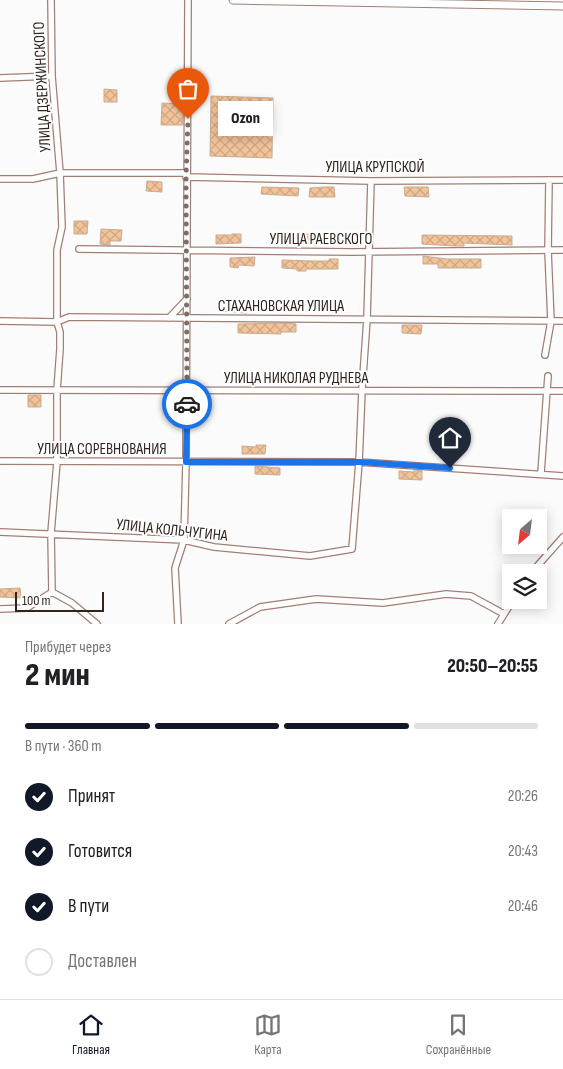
<!DOCTYPE html>
<html lang="ru">
<meta charset="utf-8">
<style>
:root{--surface:#fff;--page:#f6f6f6;--text:#202124;--muted:#757577;--line:#e0e0e0;--accent:#111827}
body{margin:0;font-family:"Sofia Sans Condensed",sans-serif;background:var(--page);color:var(--text);height:100vh;display:flex;flex-direction:column;font-size:19px;white-space:nowrap}
*{box-sizing:border-box;margin:0}
p{font-size:16px;color:var(--muted)}
.icon{flex:none;width:28px;height:28px;fill:none;stroke:currentColor;stroke-width:2;stroke-linecap:round;stroke-linejoin:round}
.map{position:relative;height:624px;overflow:hidden}
.panel{display:flex;flex-direction:column;background:var(--surface);flex:1}
.panel>*{flex:none}
.needle{width:32px;rotate:208deg}
.fabs{position:absolute;left:502px;top:509px;display:grid;gap:10px}
.fabs a{display:grid;place-items:center;width:45px;height:45px;border-radius:0px;background:var(--surface);box-shadow:0 2px 12px #0003;font-size:25px}
.scale{position:absolute;left:15px;bottom:12px;width:89px;box-sizing:border-box;padding-left:5px;border:2px solid #31231e;border-top:0;font-size:14px;line-height:18px;white-space:nowrap;color:#31231e;-webkit-text-stroke:4px #fff;paint-order:stroke}
.pin{position:absolute;display:grid;place-items:center;width:42px;height:42px;color:#fff;margin:-51px -21px;border-radius:50% 50% 50% 0;rotate:-45deg;box-shadow:0 0 5px #0007}
.pin .icon{rotate:45deg}
.courier{position:absolute;display:grid;place-items:center;width:50px;height:50px;margin:-25px;border:4px solid #1a73e8;border-radius:50%;background:#fff;color:#222;box-shadow:0 1px 6px #0007}
.bubble{position:absolute;height:35px;border-radius:0px;background:var(--surface);box-shadow:0 2px 12px #0003;font-size:16px;font-weight:800;line-height:35px;text-align:center}
.summary em{font-style:normal;font-weight:800}
.summary div{display:flex;flex-direction:column-reverse}
.summary{display:flex;align-items:center;justify-content:space-between;height:85px;padding:0 25px}
h1{font-size:32px;font-weight:800;line-height:38px}
.bar{display:grid;grid-template-columns:repeat(4,1fr);gap:8px 5px;align-content:center;height:60px;padding:0 25px}
.bar i{height:6px;border-radius:4px;background:var(--line)}
.bar .active{background:var(--accent)}
.bar p{grid-column:span 4}
ol{padding:0 25px;list-style:none}
li{display:flex;align-items:center;gap:15px;height:55px}
li p{margin-inline-start:auto}
li .icon{padding:5px;border-radius:50%;background:var(--accent);color:#fff;stroke-width:4}
li:last-child{color:var(--muted)}
li i{width:28px;height:28px;border:2px solid var(--line);border-radius:50%}
.dock{display:flex;justify-content:space-around;align-items:center;height:70px;border-top:1px solid var(--line);background:var(--surface);font-size:14px;color:var(--muted)}
.dock a{display:grid;justify-items:center;gap:2px}
.dock .active{color:var(--accent)}
.map>svg:first-child{display:block}
</style>
<div class="map">
<svg width="563" height="624" viewBox="0 0 563 624">
<defs>
<pattern id="building-cross-hatch" width="8" height="8" patternUnits="userSpaceOnUse" patternTransform="scale(1.25)"><rect width="8" height="8" fill="#f2c399"/><path d="M0 0l8 8M0 8l8-8" fill="none" stroke="#d0a783"/></pattern>
</defs>
<rect width="100%" height="100%" fill="#fbfbfb"/>
<path fill="url(#building-cross-hatch)" stroke="#c9ac93" d="M104 89 117 90V102H104Z
M211 96 273 98 272 158 210 156Z
M162 103 183 104V125H161Z
M147 181 162 182V192L146 191Z
M262 187 299 188 298 196 261 194Z
M324 187H334L335 197H309L310 188Z
M404 187H428L429 197 405 196Z
M74 221H88L87 234H74Z
M101 229 122 230 121 241H110V245L100 244Z
M296 233 316 235V244L291 242V245H282V237H296Z
M232 234H241V243L216 244V235H232Z
M422 235 512 236V245L464 243V246H455L422 244Z
M423 256 447 259H481V268H438V264H423Z
M255 257 254 266 239 265 238 268 230 267V258Z
M329 259H338V269H306V271H297V269L282 268V260L313 261H329Z
M219 302 247 303V313L219 311Z
M287 323 296 324V332H281V334L238 333V324Z
M402 325H422L421 334 402 333Z
M288 374H297V383H273V375Z
M28 395H41V407H28Z
M256 445H266L265 454H242V446L256 447Z
M255 466 280 468V475L255 474Z
M414 470 422 471V480L399 479V471L414 472Z
M20 588 21 598 0 597V589Z"/>
<g fill="none" stroke-linecap="round" stroke-linejoin="round">
<g stroke="#a27e73" stroke-width="8">
<path id="minor" d="M0 78 52 76
M186 177 371 181 563 180
M0 179H33L60 173 52 76 51 0
M79 249 352 252 563 250
M169 318 187 299
M0 321 57 322 69 317 563 321
M545 355 551 321 548 251 549 180
M0 390 563 391
M0 461 359 462 563 476
M541 473 548 376
M0 532 184 540 214 547 310 556 352 549 359 462 362 390 367 319 371 181
M532 572 563 537
M0 609 27 608 52 592
M97 624 72 603 52 592 51 533 57 462V390L60 349V332L57 322V250L62 227 60 173H186
M178 624 175 568 184 540 186 462 188 0
M229 624 260 607 316 599 383 603 446 594 471 596 504 614
M498 624 513 600"/>
</g>
<g stroke="#a27e73" stroke-width="9">
<path id="tertiary" d="M233 0 563 6"/>
</g>
<use href="#minor" stroke="#fff" stroke-width="5.5"/>
<use href="#tertiary" stroke="#fff" stroke-width="7"/>
</g>
<g fill="none" stroke-linecap="round" stroke-linejoin="round">
<path stroke="#786f6b" stroke-width="5" stroke-dasharray="0 9" d="M187 404 186 177 188 119"/>
<path stroke="#1a73e8" stroke-width="6" d="M187 404 186 462H359L450 468"/>
</g>
<g text-anchor="middle" stroke-width="4" stroke-linejoin="round" paint-order="stroke">
<g font-size="16" fill="#31231e" stroke="#fff">
<text transform="translate(41 87) rotate(-93)" y="6">УЛИЦА ДЗЕРЖИНСКОГО</text>
<text x="375" y="172">УЛИЦА КРУПСКОЙ</text>
<text x="321" y="244">УЛИЦА РАЕВСКОГО</text>
<text x="281" y="311">СТАХАНОВСКАЯ УЛИЦА</text>
<text x="296" y="383">УЛИЦА НИКОЛАЯ РУДНЕВА</text>
<text x="102" y="454">УЛИЦА СОРЕВНОВАНИЯ</text>
<text transform="translate(172 529) rotate(6)" y="6">УЛИЦА КОЛЬЧУГИНА</text>
</g>
</g>
</svg>
<div class="fabs">
<a><svg class="needle" viewBox="-14 -14 28 28"><path d="M0-13l5 13h-10z" fill="#e53935"/><path d="M0 13l5-13h-10z" fill="#757577"/></svg></a>
<a><svg class="icon" aria-label="layers" viewBox="0 0 24 24"><path d="M12 4l9 5-9 5-9-5zM3 14l9 5 9-5"/></svg></a>
</div>
<div class="scale">100 m</div>
<div class="pin" style="left:188px;top:119px;background:#ea580c"><svg class="icon" aria-label="bag" viewBox="0 0 24 24"><path d="M5 8h14l-1 12H6zM9 8a3 3 0 0 1 6 0"/></svg></div>
<div class="pin" style="left:450px;top:468px;background:#1f2937"><svg class="icon" aria-label="home" viewBox="0 0 24 24"><path d="M3 11l9-7 9 7M6 9v11h12V9"/></svg></div>
<div class="courier" style="left:187px;top:404px"><svg class="icon" aria-label="car" viewBox="0 0 24 24"><path d="M5 17H2v-5l4-1 3-4h7l3 4 3 1v5h-3M9 17h6M6 11h13"/><circle cx="7" cy="17" r="2"/><circle cx="17" cy="17" r="2"/></svg></div>
<div class="bubble" style="left:218px;top:101px;width:55px">Ozon</div>
</div>
<section class="panel">
<div class="summary"><div><h1>2 мин</h1><p>Прибудет через</p></div><em>20:50–20:55</em></div>
<div class="bar"><i class="active"></i><i class="active"></i><i class="active"></i><i></i><p>В пути · 360 m</p></div>
<ol>
<li><svg class="icon" aria-label="check" viewBox="0 0 24 24"><path d="M5 12l5 5 9-10"/></svg>Принят<p>20:26</p></li>
<li><svg class="icon" aria-label="check" viewBox="0 0 24 24"><path d="M5 12l5 5 9-10"/></svg>Готовится<p>20:43</p></li>
<li><svg class="icon" aria-label="check" viewBox="0 0 24 24"><path d="M5 12l5 5 9-10"/></svg>В пути<p>20:46</p></li>
<li><i></i>Доставлен</li>
</ol>
</section>
<nav class="dock">
<a class="active"><svg class="icon" aria-label="home" viewBox="0 0 24 24"><path d="M3 11l9-7 9 7M6 9v11h12V9"/></svg>Главная</a>
<a><svg class="icon" aria-label="map" viewBox="0 0 24 24"><path d="M3 6l6-2 6 2 6-2v14l-6 2-6-2-6 2zM9 4v14M15 6v14"/></svg>Карта</a>
<a><svg class="icon" aria-label="saved" viewBox="0 0 24 24"><path d="M7 4h10v16l-5-4-5 4z"/></svg>Сохранённые</a>
</nav>
